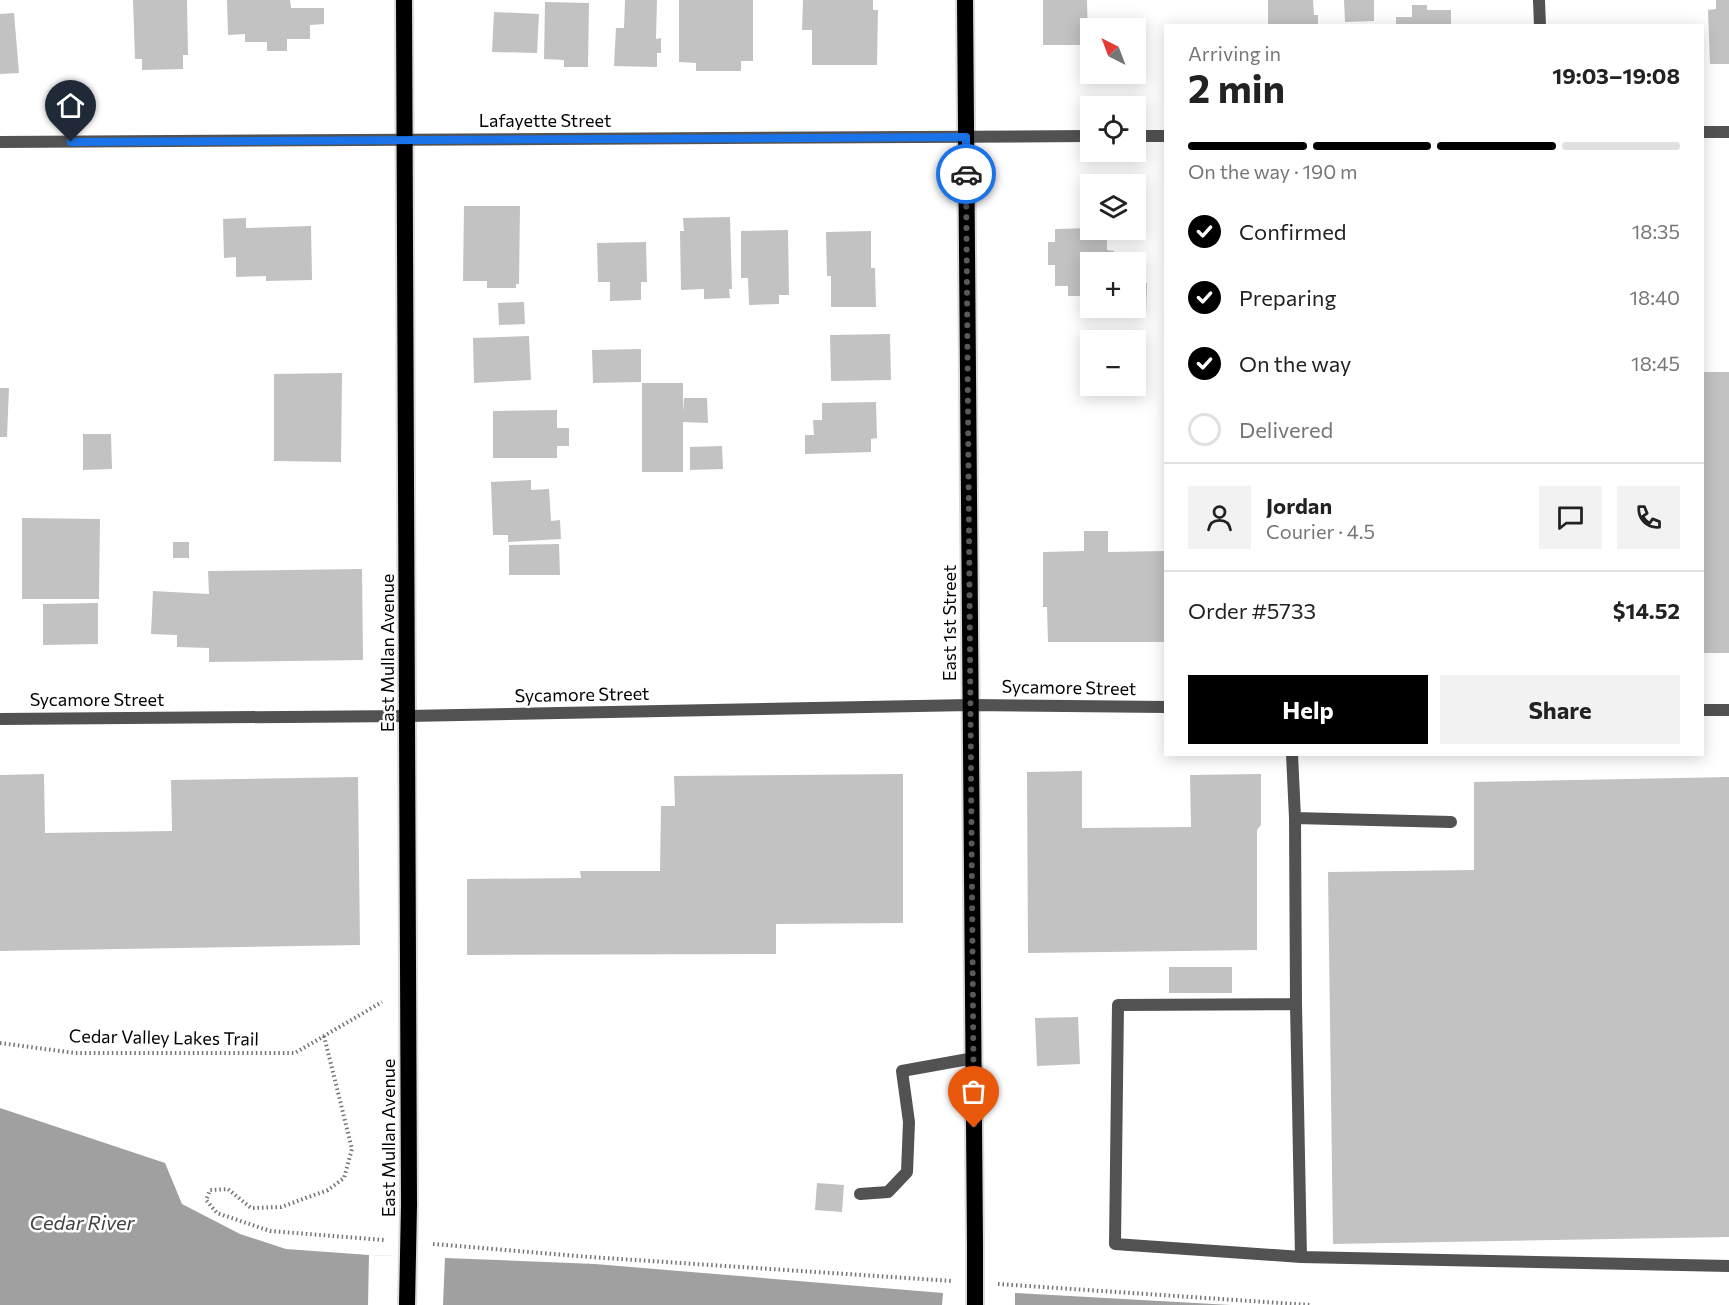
<!DOCTYPE html>
<meta charset="utf-8">
<style>
:root{--surface:#fff;--page:#f2f2f2;--text:#222;--muted:#767676;--line:#e0e0e0;--accent:#000}
body{margin:0;font-family:Commissioner,sans-serif;background:var(--page);color:var(--text);height:100vh;display:flex;flex-direction:column;font-size:22px;white-space:nowrap}
*{box-sizing:border-box;margin:0}
p{font-size:20px;color:var(--muted)}
.icon{flex:none;width:33px;height:33px;fill:none;stroke:currentColor;stroke-width:2;stroke-linecap:round;stroke-linejoin:round}
.map{position:relative;flex:1;overflow:hidden}
.drawer{position:absolute;left:1164px;top:24px;width:540px;height:732px;display:flex;flex-direction:column;background:var(--surface);border-radius:0px;box-shadow:0 3px 15px #0003}
.drawer>*{flex:none}
.needle{width:39px;rotate:318deg}
.controls{position:absolute;left:1080px;top:18px;display:grid;gap:12px}
.controls a{display:grid;place-items:center;width:66px;height:66px;border-radius:0px;background:var(--surface);box-shadow:0 3px 15px #0003;font-size:30px}
.pin{position:absolute;display:grid;place-items:center;width:51px;height:51px;color:#fff;margin:-62px -26px;border-radius:50% 50% 50% 0;rotate:-45deg;box-shadow:0 0 6px #0007}
.pin .icon{rotate:45deg}
.courier{position:absolute;display:grid;place-items:center;width:60px;height:60px;margin:-30px;border:4px solid #1a73e8;border-radius:50%;background:#fff;color:#222;box-shadow:0 2px 8px #0007}
.head em{font-style:normal;font-weight:700}
.head div{display:flex;flex-direction:column-reverse}
.head{display:flex;align-items:center;justify-content:space-between;height:102px;padding:0 24px}
h1{font-size:39px;font-weight:700;line-height:45px}
.bar{display:grid;grid-template-columns:repeat(4,1fr);gap:9px 6px;align-content:center;height:72px;padding:0 24px}
.bar i{height:8px;border-radius:4px;background:var(--line)}
.bar .selected{background:var(--accent)}
.bar p{grid-column:span 4}
.line{display:flex;align-items:center;gap:15px;padding:0 24px;border-top:2px solid var(--line)}
.line div{flex:1}
.round{display:grid;place-items:center;flex:none;width:63px;height:63px;border-radius:0px;background:var(--page)}
ol{padding:0 24px;list-style:none}
li{display:flex;align-items:center;gap:18px;height:66px}
li p{margin-inline-start:auto}
li .icon{padding:6px;border-radius:50%;background:var(--accent);color:#fff;stroke-width:4}
li:last-child{color:var(--muted)}
li i{width:33px;height:33px;border:3px solid var(--line);border-radius:50%}
.button{display:flex;gap:12px;margin-top:auto;padding:12px 24px}
.button a{flex:1;height:69px;border-radius:0px;background:var(--accent);color:#fff;font-size:24px;font-weight:700;line-height:69px;text-align:center}
.button a+a{background:var(--page);color:var(--text)}
.map>svg:first-child{display:block}
</style>
<div class="map">
<svg width="1729" height="1305" viewBox="0 0 1729 1305">
<rect width="100%" height="100%" fill="#fff"/>
<path fill="#a0a0a0" d="M0 1108 165 1163 182 1204 240 1234 286 1249 369 1255 595 1264 943 1293H1015L1231 1305H0Z"/>
<path fill="#fff" d="M369 1255 445 1257 443 1305H368Z
M943 1293H1015V1305H942Z"/>
<path fill="#c2c2c2" d="M133 0H187L188 55H183V69L142 70V59H135Z
M227 0H290L291 8H324V24L310 25V39H287V51H267V42H245V34L228 35Z
M625 0H657L656 39 661 38V53H657V67L614 66 616 28H624Z
M679 0H753V61H741V71H696V63L679 62Z
M803 0H873V10H878L877 65H812V30H802Z
M1043 0H1087L1088 45H1043Z
M1268 0H1313L1314 15H1318V26H1268Z
M1344 0H1374V21L1345 22Z
M1716 0H1729V64H1710L1708 10 1716 9Z
M545 2 589 3 588 67H564V60L544 59Z
M1412 5H1427V10H1451V26H1396V17H1412Z
M494 12 539 14 537 53 492 52Z
M14 13 19 73 0 74V14Z
M464 206H520L519 284H516V288H487V281H463Z
M730 217 732 289H729L730 298 704 299V289L681 290 680 231H684L683 218Z
M246 218V228L311 226 312 280 266 281V276L236 277V257L224 258 223 219Z
M1090 228 1107 230V250L1114 251V262H1090V296H1068V286H1055V265H1048V242H1055V229Z
M788 230 789 295H779V304L749 305 748 278H741V231Z
M871 231V268H875L876 307H831V276H827L826 232Z
M646 242 647 282H641V300L610 301V282H598L597 243Z
M1136 282 1147 283 1146 314 1119 313V308H1136Z
M524 302 525 324 499 325 498 303Z
M890 334 891 380 831 381 830 335Z
M529 336 531 380 474 383 473 338Z
M641 349V382L593 383 592 350Z
M1702 372H1729V653H1702Z
M342 373 341 462 274 461V374Z
M642 383H683V413L684 398H707L708 423 683 422V472H642Z
M0 388H9L7 437H0Z
M876 402 877 438 871 439V452L805 454V435H814L813 420H822V403Z
M557 410V428H569V446H557V458H493V411Z
M83 434H111L112 469 83 470Z
M722 446 723 469 690 470V447Z
M531 480V490L549 489 551 521 560 520 561 539 508 542V535H493L491 482Z
M22 518 100 519 99 599H22Z
M1084 531H1108V552L1166 551V642H1048L1047 607H1043V552L1084 551Z
M173 542H189V558H173Z
M559 544 560 575H509V545Z
M362 569 363 660 209 662V648L177 647V635L151 634 153 591 209 594 208 571Z
M98 603V644L43 645V604Z
M1082 771V828L1191 827 1190 775 1261 774V825L1257 830V950L1028 953 1027 772Z
M44 774 45 833 172 831 171 780 358 777 360 945 0 951V775Z
M903 774V923L776 924V954L467 955V879L581 878 580 871H660L661 806H675L674 776Z
M1729 777V1237L1333 1244 1328 872 1474 870V782Z
M1169 967H1232V993H1169Z
M1078 1017 1080 1064 1037 1066 1035 1018Z
M817 1183 844 1185 842 1212 815 1210Z"/>
<g fill="none" stroke-linecap="round" stroke-linejoin="round">
<g stroke="#dbdbdb" stroke-width="20">
<path id="trunk" d="M404 0 409 1205
M965 0 975 1246"/>
</g>
<path stroke="#747474" stroke-width="4" stroke-dasharray="1.5 3" stroke-linecap="butt" d="M324 1036 352 1149 344 1178 328 1190 281 1207 251 1208 228 1189 210 1190 206 1200 217 1213 270 1231 384 1240
M0 1043 75 1053H295L382 1002
M433 1244 590 1257 952 1281
M998 1284 1310 1305"/>
<path stroke="#525252" stroke-width="12" d="M1292 754 1295 818 1296 1004 1301 1257 1729 1266
M1295 818 1451 822
M1296 1004 1118 1005 1115 1244 1301 1257
M860 1194 888 1192 907 1172 909 1122 902 1071 974 1058"/>
<path stroke="#525252" stroke-width="12" d="M1539 0 1540 26
M0 719 408 716"/>
<path stroke="#525252" stroke-width="12" d="M1702 132H1729
M1136 136H1166
M0 142 1090 136
M1702 710H1729
M408 716 970 705 1166 707"/>
<use href="#trunk" stroke="#000" stroke-width="16"/>
<g stroke="#dbdbdb" stroke-width="20" stroke-linecap="butt">
<path id="trunk-bridge" d="M407 1305 409 1205
M975 1305V1246"/>
</g>
<use href="#trunk-bridge" stroke="#000" stroke-width="16"/>
</g>
<g fill="none" stroke-linecap="round" stroke-linejoin="round">
<path stroke="#595959" stroke-width="6" stroke-dasharray="0 10.8" d="M966 174 974 1128"/>
<path stroke="#1a73e8" stroke-width="8" d="M71 142 966 137V174"/>
</g>
<g text-anchor="middle" stroke-width="5" stroke-linejoin="round" paint-order="stroke">
<g font-size="18" fill="#000" stroke="#fff">
<text x="545" y="127">Lafayette Street</text>
<text transform="translate(950 623) rotate(-90)" y="6">East 1st Street</text>
<text transform="translate(388 653) rotate(-90)" y="6">East Mullan Avenue</text>
<text transform="translate(1069 688) rotate(1)" y="6">Sycamore Street</text>
<text transform="translate(582 695) rotate(-1)" y="6">Sycamore Street</text>
<text x="97" y="706">Sycamore Street</text>
<text transform="translate(164 1038) rotate(1)" y="6">Cedar Valley Lakes Trail</text>
<text transform="translate(389 1138) rotate(-90)" y="6">East Mullan Avenue</text>
</g>
<g font-size="20" font-style="italic" fill="#414141" stroke="#fff">
<text x="82" y="1230">Cedar River</text>
</g>
</g>
</svg>
<div class="controls">
<a><svg class="needle" viewBox="-14 -14 28 28"><path d="M0-13l5 13h-10z" fill="#e53935"/><path d="M0 13l5-13h-10z" fill="#767676"/></svg></a>
<a><svg class="icon" aria-label="locate" viewBox="0 0 24 24"><circle cx="12" cy="12" r="6"/><path d="M12 2v4M12 18v4M2 12h4M18 12h4"/></svg></a>
<a><svg class="icon" aria-label="layers" viewBox="0 0 24 24"><path d="M12 4l9 5-9 5-9-5zM3 14l9 5 9-5"/></svg></a>
<a>+</a>
<a>−</a>
</div>
<div class="pin" style="left:974px;top:1128px;background:#ea580c"><svg class="icon" aria-label="bag" viewBox="0 0 24 24"><path d="M5 8h14l-1 12H6zM9 8a3 3 0 0 1 6 0"/></svg></div>
<div class="pin" style="left:71px;top:142px;background:#1f2937"><svg class="icon" aria-label="home" viewBox="0 0 24 24"><path d="M3 11l9-7 9 7M6 9v11h12V9"/></svg></div>
<div class="courier" style="left:966px;top:174px"><svg class="icon" aria-label="car" viewBox="0 0 24 24"><path d="M5 17H2v-5l4-1 3-4h7l3 4 3 1v5h-3M9 17h6M6 11h13"/><circle cx="7" cy="17" r="2"/><circle cx="17" cy="17" r="2"/></svg></div>
<section class="drawer">
<div class="head"><div><h1>2 min</h1><p>Arriving in</p></div><em>19:03–19:08</em></div>
<div class="bar"><i class="selected"></i><i class="selected"></i><i class="selected"></i><i></i><p>On the way · 190 m</p></div>
<ol>
<li><svg class="icon" aria-label="check" viewBox="0 0 24 24"><path d="M5 12l5 5 9-10"/></svg>Confirmed<p>18:35</p></li>
<li><svg class="icon" aria-label="check" viewBox="0 0 24 24"><path d="M5 12l5 5 9-10"/></svg>Preparing<p>18:40</p></li>
<li><svg class="icon" aria-label="check" viewBox="0 0 24 24"><path d="M5 12l5 5 9-10"/></svg>On the way<p>18:45</p></li>
<li><i></i>Delivered</li>
</ol>
<div class="line" style="height:108px"><a class="round"><svg class="icon" aria-label="person" viewBox="0 0 24 24"><circle cx="12" cy="8" r="4"/><path d="M4 21q1-7 8-7t8 7"/></svg></a><div><b>Jordan</b><p>Courier · 4.5</p></div><a class="round"><svg class="icon" aria-label="chat" viewBox="0 0 24 24"><path d="M4 5h16v11H9l-5 4z"/></svg></a><a class="round"><svg class="icon" aria-label="phone" viewBox="0 0 24 24"><path d="M5 4h4l2 5-3 2q2 4 5 5l2-3 5 2v4C11 20 4 13 5 4z"/></svg></a></div>
<div class="line" style="height:78px"><div>Order #5733</div><b>$14.52</b></div>
<div class="button"><a>Help</a><a>Share</a></div>
</section>
</div>
